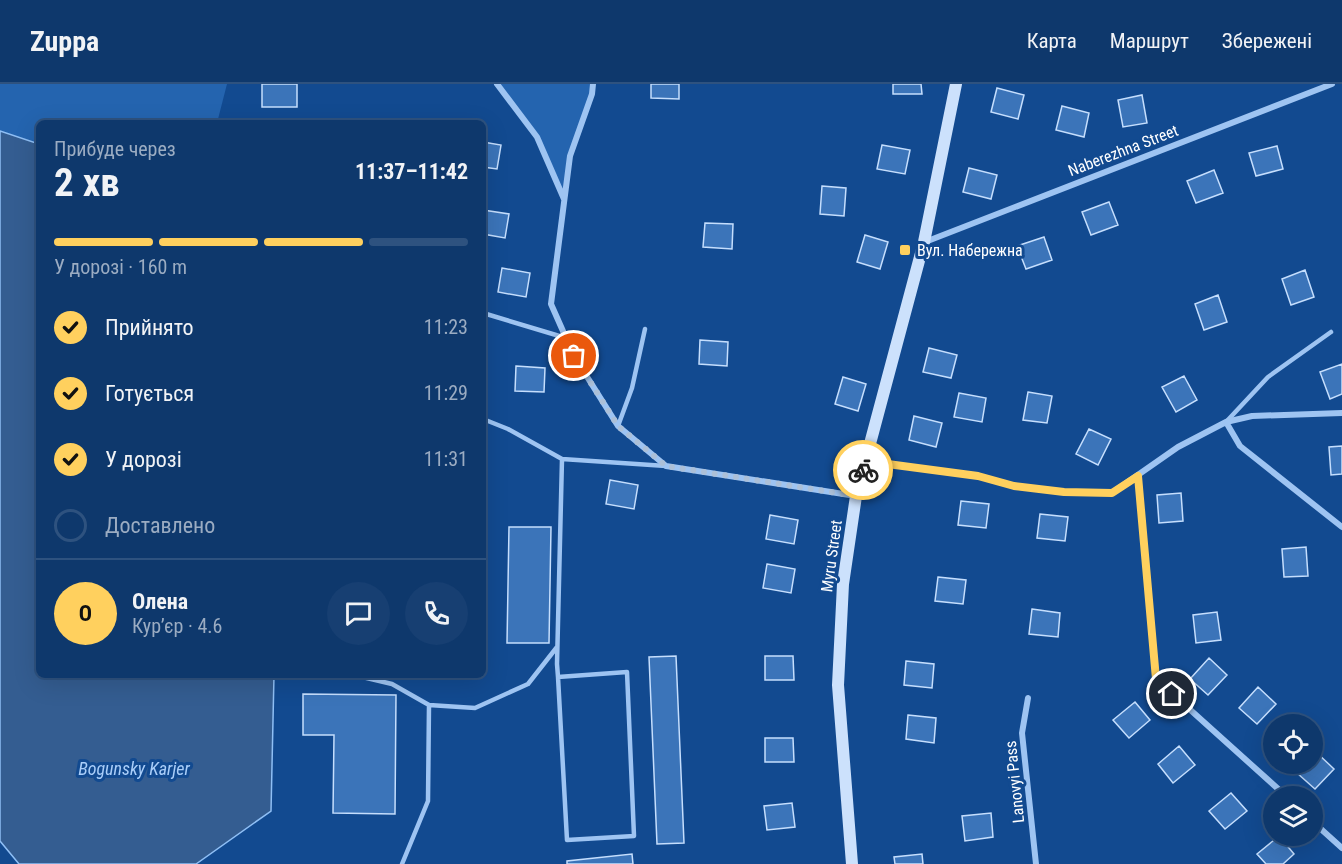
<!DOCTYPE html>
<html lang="uk">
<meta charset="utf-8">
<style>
:root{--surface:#0e386c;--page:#173f72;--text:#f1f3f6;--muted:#9bacc2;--line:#2e527f;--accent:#ffd05e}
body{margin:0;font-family:"Roboto Condensed",sans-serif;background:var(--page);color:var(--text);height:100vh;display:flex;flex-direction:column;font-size:22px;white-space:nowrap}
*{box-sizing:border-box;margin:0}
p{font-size:20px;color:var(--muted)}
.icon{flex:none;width:33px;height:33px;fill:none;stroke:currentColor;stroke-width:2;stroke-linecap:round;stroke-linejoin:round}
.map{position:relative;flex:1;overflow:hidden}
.side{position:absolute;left:36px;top:36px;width:450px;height:558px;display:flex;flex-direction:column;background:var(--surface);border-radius:9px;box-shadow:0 6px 24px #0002,0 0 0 2px var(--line)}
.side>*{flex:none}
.fabs{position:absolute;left:1263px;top:630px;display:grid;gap:12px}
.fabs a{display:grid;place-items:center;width:60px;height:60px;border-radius:50%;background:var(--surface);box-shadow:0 6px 24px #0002,0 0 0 2px var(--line);font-size:30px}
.pin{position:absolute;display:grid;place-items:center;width:51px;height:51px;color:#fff;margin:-26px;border:3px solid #fff;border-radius:50%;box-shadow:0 2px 6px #0007}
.courier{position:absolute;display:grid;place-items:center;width:60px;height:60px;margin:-30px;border:4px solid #ffd05e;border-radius:50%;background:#fff;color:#222;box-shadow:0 2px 8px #0007}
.overview em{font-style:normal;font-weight:700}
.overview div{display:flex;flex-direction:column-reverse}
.overview{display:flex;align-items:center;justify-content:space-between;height:102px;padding:0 18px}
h1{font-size:39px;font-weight:700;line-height:45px}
.bar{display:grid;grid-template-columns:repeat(4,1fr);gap:9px 6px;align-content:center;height:72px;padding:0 18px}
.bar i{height:8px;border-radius:4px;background:var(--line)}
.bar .current{background:var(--accent)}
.bar p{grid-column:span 4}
.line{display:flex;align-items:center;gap:15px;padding:0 18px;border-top:2px solid var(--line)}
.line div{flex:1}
.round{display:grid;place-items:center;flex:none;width:63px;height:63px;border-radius:32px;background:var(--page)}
ol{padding:0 18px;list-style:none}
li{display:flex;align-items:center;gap:18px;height:66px}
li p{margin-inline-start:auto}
li .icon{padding:6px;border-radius:50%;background:var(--accent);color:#111;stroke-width:4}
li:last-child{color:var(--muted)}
li i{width:33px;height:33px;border:3px solid var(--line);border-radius:50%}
header{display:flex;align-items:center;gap:36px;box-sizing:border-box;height:84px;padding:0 30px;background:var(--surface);border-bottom:2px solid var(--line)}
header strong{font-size:28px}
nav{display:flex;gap:33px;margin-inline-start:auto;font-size:21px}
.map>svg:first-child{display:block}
</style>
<header>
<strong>Zuppa</strong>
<nav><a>Карта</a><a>Маршрут</a><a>Збережені</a></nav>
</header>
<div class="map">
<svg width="1342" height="780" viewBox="0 0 1342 780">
<rect width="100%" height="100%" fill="#124a90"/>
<path fill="#2464af" d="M0 0H227L217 39H39V60L0 47Z
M497 0H593L570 72 564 116 537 53Z"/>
<path fill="#345d91" stroke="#8fbff5" stroke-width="1.5" d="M0 47 39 60V591H274L271 727 196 780H19L0 757Z"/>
<path fill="#3b74b9" stroke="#c5defd" stroke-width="1.5" d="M262 0H297V23H262Z
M651 0H679V15L651 14Z
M893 0H921L922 10H893Z
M997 4 1024 11 1018 35 991 28Z
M1142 11 1147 39 1123 43 1118 16Z
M1062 22 1089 29 1084 53 1056 46Z
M483 58 501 61 497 85 483 83Z
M882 61 910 66 905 90 877 85Z
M1277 62 1283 85 1256 92 1249 69Z
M969 84 997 91 991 115 963 108Z
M1214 86 1223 109 1196 119 1187 97Z
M822 102 846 104 844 132 820 130Z
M1109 118 1118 141 1091 151 1082 128Z
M483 126 509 130 505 154 483 150Z
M705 139 733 140 732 165 703 163Z
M865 151 888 158 880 185 857 178Z
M1044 153 1052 176 1026 185 1017 162Z
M502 184 530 189 526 213 498 208Z
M1305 186 1314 213 1291 221 1282 195Z
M1218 211 1227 238 1204 246 1195 220Z
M700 256 728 258 727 282 699 280Z
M929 264 957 271 951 294 923 288Z
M1342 280V310L1330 315 1320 288Z
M516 282 545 284 544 308 515 307Z
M1184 292 1197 316 1176 328 1162 303Z
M843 293 866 300 858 327 835 320Z
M1028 308 1052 312 1047 339 1023 336Z
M959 309 986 314 982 338 954 333Z
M914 332 942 339 936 363 909 356Z
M1089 345 1111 355 1098 381 1076 370Z
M1342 362V390L1331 391 1329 363Z
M610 396 638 401 634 425 606 420Z
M1181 409 1183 437 1159 439 1157 411Z
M961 417 989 420 986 444 958 441Z
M1040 430 1068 433 1065 457 1037 454Z
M770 431 798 436 794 460 766 455Z
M509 443H551L549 559H507Z
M1306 463 1308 492 1284 493 1282 465Z
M767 480 795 485 791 509 763 504Z
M938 493 966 496 963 520 935 517Z
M1032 525 1060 529 1058 553 1029 550Z
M1217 528 1221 556 1196 559 1193 531Z
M676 572 684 759 657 760 649 573Z
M765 572H793L794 596H765Z
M1209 574 1227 591 1208 611 1190 595Z
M906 577 934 580 932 604 904 601Z
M1258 603 1276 620 1257 640 1239 624Z
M303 610 396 611 395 730 333 729 334 651H303Z
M1135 618 1150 636 1129 654 1113 636Z
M908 631 936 634 934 659 906 655Z
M765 654H793L794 678H765Z
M1179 662 1195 681 1173 699 1158 680Z
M1316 668 1334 685 1315 705 1297 689 1306 680H1312V672Z
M1231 709 1247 727 1225 745 1209 727Z
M792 719 795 743 767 746 764 722Z
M991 729 993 753 965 757 962 732Z
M1279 752 1294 770 1283 780H1266L1257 770Z
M632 770 633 780H567V777Z
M922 770 923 780H895L894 773Z"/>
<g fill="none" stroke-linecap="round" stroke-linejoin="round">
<path stroke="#9ec4f2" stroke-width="4.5" d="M483 229 566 254
M483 335 508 345 562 375
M1226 338 1268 293 1331 248
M618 342 632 304 645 245
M354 591 392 600 429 621
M303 592 313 591
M558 593 627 588 634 752 567 756 558 593 557 580 562 375 666 382
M402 780 428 717 429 621 475 624 528 600 557 563"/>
<path stroke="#9ec4f2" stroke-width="6" d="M497 0 537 53 564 115
M593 0 592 10 570 72 551 220 574 272 618 342 666 382 856 412
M925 158 1332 0
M1226 338 1240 362 1342 443
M866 377 978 392 1014 402 1063 408 1112 409 1178 363 1226 338 1252 332 1342 329
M1138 392 1156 595 1286 712
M1028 614 1022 649 1036 780
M1312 737 1342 764"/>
<path stroke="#cce1fc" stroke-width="12" d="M852 780 838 601 843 500 856 412 924 158 956 0"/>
</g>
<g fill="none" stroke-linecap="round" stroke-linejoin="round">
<path stroke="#acc0d8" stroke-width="6" stroke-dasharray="0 10.8" d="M574 272 618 342 666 382 856 412 863 386"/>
<path stroke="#ffd05e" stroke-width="8" d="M863 386 865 377 978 392 1014 402 1064 408 1112 409 1138 392 1156 595 1172 610"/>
</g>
<rect fill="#ffd05e" stroke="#124a90" stroke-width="2" x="899" y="160" width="12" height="12" rx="3"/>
<g text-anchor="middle" stroke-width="6" stroke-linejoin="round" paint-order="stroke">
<g font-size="16" fill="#fff" stroke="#124a90">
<text transform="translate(1123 66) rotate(-21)" y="6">Naberezhna Street</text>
<text transform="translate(831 472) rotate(-82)" y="6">Myru Street</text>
<text transform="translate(1014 698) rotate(-96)" y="6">Lanovyi Pass</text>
</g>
<g font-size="16" fill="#fff" stroke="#124a90" text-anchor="start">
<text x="917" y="172">Вул. Набережна</text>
</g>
<g font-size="18" font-style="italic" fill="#aacef9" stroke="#124a90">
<text x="134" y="691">Bogunsky Karjer</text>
</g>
</g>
</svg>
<div class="fabs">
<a><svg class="icon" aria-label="locate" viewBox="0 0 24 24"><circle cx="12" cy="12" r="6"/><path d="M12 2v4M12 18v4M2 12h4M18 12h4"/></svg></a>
<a><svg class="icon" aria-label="layers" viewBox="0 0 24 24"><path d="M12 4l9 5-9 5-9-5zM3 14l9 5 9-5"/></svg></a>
</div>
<div class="pin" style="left:574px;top:272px;background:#ea580c"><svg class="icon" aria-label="bag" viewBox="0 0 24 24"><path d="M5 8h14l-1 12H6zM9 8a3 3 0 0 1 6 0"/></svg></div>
<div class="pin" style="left:1172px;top:610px;background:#1f2937"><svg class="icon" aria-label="home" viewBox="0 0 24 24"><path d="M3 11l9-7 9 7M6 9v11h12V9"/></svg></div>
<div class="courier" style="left:863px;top:386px"><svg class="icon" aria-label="bike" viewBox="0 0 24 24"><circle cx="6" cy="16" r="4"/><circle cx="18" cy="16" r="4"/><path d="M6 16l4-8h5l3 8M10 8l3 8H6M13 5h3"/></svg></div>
<section class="side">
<div class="overview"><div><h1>2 хв</h1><p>Прибуде через</p></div><em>11:37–11:42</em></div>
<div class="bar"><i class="current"></i><i class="current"></i><i class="current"></i><i></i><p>У дорозі · 160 m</p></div>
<ol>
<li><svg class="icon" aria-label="check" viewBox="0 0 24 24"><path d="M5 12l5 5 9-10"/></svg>Прийнято<p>11:23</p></li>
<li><svg class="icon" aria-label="check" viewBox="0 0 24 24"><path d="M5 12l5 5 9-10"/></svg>Готується<p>11:29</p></li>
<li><svg class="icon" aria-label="check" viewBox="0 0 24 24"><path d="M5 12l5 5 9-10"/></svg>У дорозі<p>11:31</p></li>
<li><i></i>Доставлено</li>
</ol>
<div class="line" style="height:108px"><b class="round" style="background:var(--accent);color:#111">О</b><div><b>Олена</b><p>Кур’єр · 4.6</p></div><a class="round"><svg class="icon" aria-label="chat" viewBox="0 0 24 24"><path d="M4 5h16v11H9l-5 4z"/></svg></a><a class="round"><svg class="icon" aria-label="phone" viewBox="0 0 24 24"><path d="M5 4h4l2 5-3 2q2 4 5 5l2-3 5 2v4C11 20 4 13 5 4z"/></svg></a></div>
</section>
</div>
